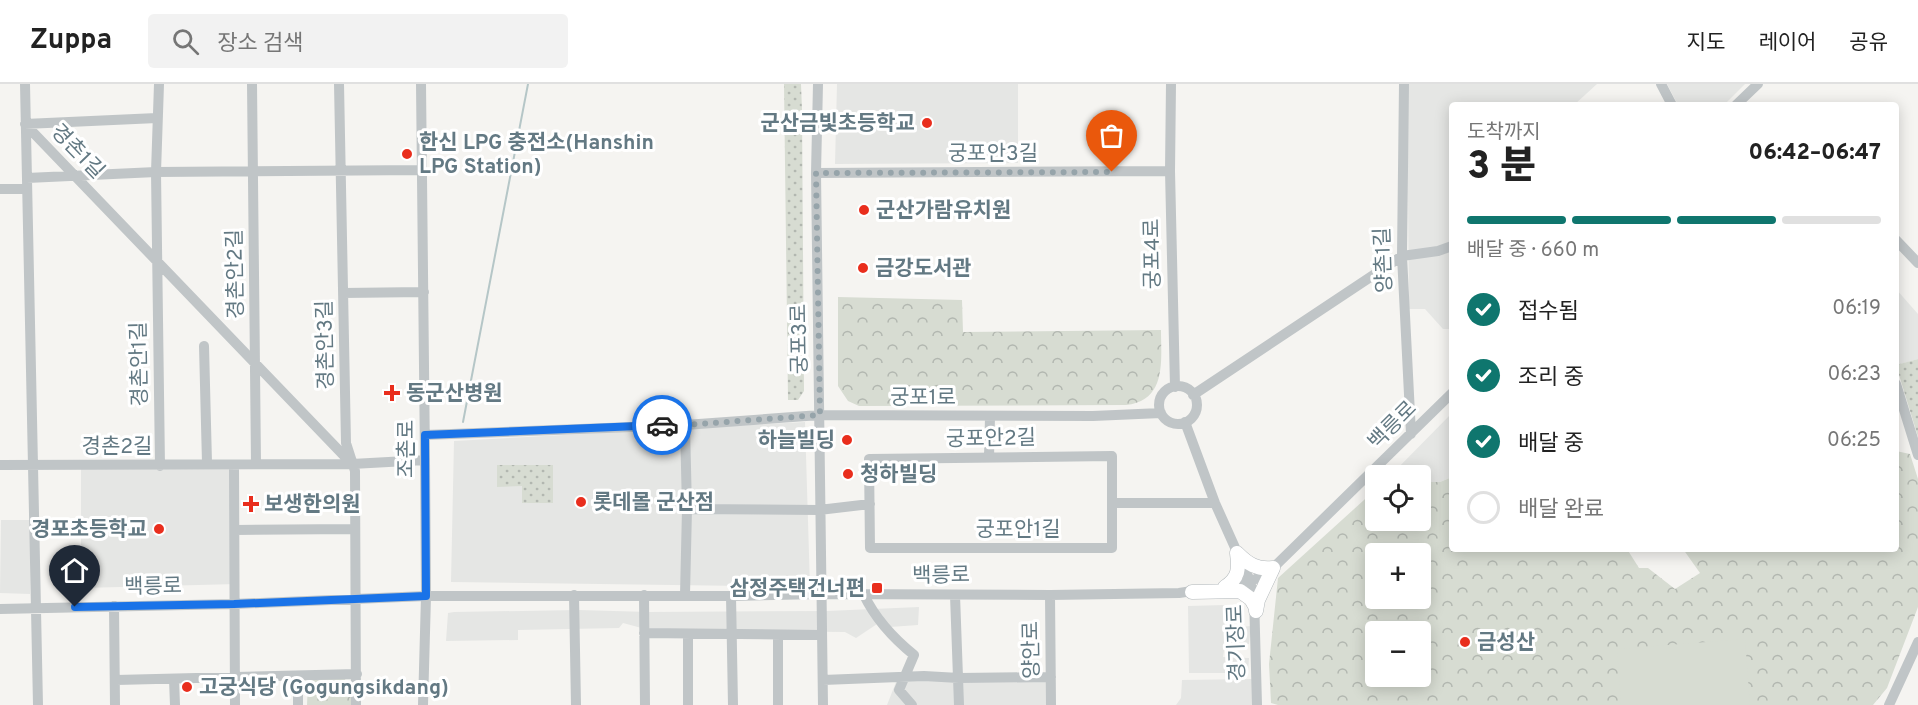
<!DOCTYPE html>
<html lang="ko">
<meta charset="utf-8">
<style>
:root{--surface:#fff;--page:#f2f2f2;--text:#222;--muted:#767676;--line:#e0e0e0;--accent:#0f766e}
body{margin:0;font-family:Overpass,"Noto Sans KR",sans-serif;background:var(--page);color:var(--text);height:100vh;display:flex;flex-direction:column;font-size:22px;white-space:nowrap}
*{box-sizing:border-box;margin:0}
p{font-size:20px;color:var(--muted)}
.icon{flex:none;width:33px;height:33px;fill:none;stroke:currentColor;stroke-width:2;stroke-linecap:round;stroke-linejoin:round}
.map{position:relative;flex:1;overflow:hidden}
.drawer{position:absolute;left:1449px;top:18px;width:450px;height:450px;display:flex;flex-direction:column;background:var(--surface);border-radius:6px;box-shadow:0 3px 15px #0003}
.drawer>*{flex:none}
.controls{position:absolute;left:1365px;top:381px;display:grid;gap:12px}
.controls a{display:grid;place-items:center;width:66px;height:66px;border-radius:6px;background:var(--surface);box-shadow:0 3px 15px #0003;font-size:30px}
.pin{position:absolute;display:grid;place-items:center;width:51px;height:51px;color:#fff;margin:-62px -26px;border-radius:50% 50% 50% 0;rotate:-45deg;box-shadow:0 0 6px #0007}
.pin .icon{rotate:45deg}
.courier{position:absolute;display:grid;place-items:center;width:60px;height:60px;margin:-30px;border:4px solid #1a73e8;border-radius:50%;background:#fff;color:#222;box-shadow:0 2px 8px #0007}
.head em{font-style:normal;font-weight:800}
.head div{display:flex;flex-direction:column-reverse}
.head{display:flex;align-items:center;justify-content:space-between;height:102px;padding:0 18px}
h1{font-size:39px;font-weight:800;line-height:45px}
.bar{display:grid;grid-template-columns:repeat(4,1fr);gap:9px 6px;align-content:center;height:72px;padding:0 18px}
.bar i{height:8px;border-radius:4px;background:var(--line)}
.bar .active{background:var(--accent)}
.bar p{grid-column:span 4}
ol{padding:0 18px;list-style:none}
li{display:flex;align-items:center;gap:18px;height:66px}
li p{margin-inline-start:auto}
li .icon{padding:6px;border-radius:50%;background:var(--accent);color:#fff;stroke-width:4}
li:last-child{color:var(--muted)}
li i{width:33px;height:33px;border:3px solid var(--line);border-radius:50%}
header{display:flex;align-items:center;gap:36px;box-sizing:border-box;height:84px;padding:0 30px;background:var(--surface);border-bottom:2px solid var(--line)}
header strong{font-size:28px}
nav{display:flex;gap:33px;margin-inline-start:auto;font-size:21px}
.search{width:420px;height:54px;background:var(--page);display:flex;align-items:center;gap:15px;box-sizing:border-box;padding:0 21px;border-radius:6px;color:var(--muted);font-size:22px}
.map>svg:first-child{display:block}
</style>
<header>
<strong>Zuppa</strong>
<div class="search"><svg class="icon" aria-label="search" viewBox="0 0 24 24"><circle cx="10" cy="10" r="6"/><path d="M15 15l6 6"/></svg>장소 검색</div>
<nav><a>지도</a><a>레이어</a><a>공유</a></nav>
</header>
<div class="map">
<svg width="1918" height="621" viewBox="0 0 1918 621">
<defs>
<pattern id="grass-dots" width="8" height="8" patternUnits="userSpaceOnUse" patternTransform="scale(1.5)"><rect width="8" height="8" fill="#d7dcd2"/><path d="M2 2h.1M6 6h.1" fill="none" stroke="#b2b7b0" stroke-width="1.8" stroke-linecap="round"/></pattern>
<pattern id="forest-crowns" width="20" height="18" patternUnits="userSpaceOnUse" patternTransform="scale(1.5)"><rect width="20" height="18" fill="#d7dcd2"/><path d="M2 6a3 3 0 1 1 6 0M12 15a3 3 0 1 1 6 0" fill="none" stroke="#b2b7b0"/></pattern>
</defs>
<rect width="100%" height="100%" fill="#f5f4f1"/>
<path fill="#e5e6e4" d="M837 0H1018V79L835 80Z
M1407 0H1597L1574 21H1452V245H1443L1425 225H1409Z
M1667 0H1745L1724 21H1678Z
M1896 205 1918 230V275L1897 281 1896 292Z
M1452 329V393L1440 398H1421L1420 392H1390Z
M805 338 810 503 451 498 454 357Z
M233 382 237 500 81 504V384Z
M1 436H31L30 510 0 509Z
M1225 521V550L1234 549 1239 543 1251 542 1249 560 1230 562 1224 567 1223 573 1249 574 1248 589H1189L1188 522Z
M919 523 918 541 890 543 877 540 856 554 845 548 649 546 623 539 619 544 518 546V556L446 557 448 529 454 528 578 526 649 528 827 527Z
M900 588 1047 597V621H887Z
M1252 595V621H1176L1181 614 1182 596Z"/>
<path fill="url(#grass-dots)" d="M784 0H801L802 26 804 307 798 316H788Z
M1918 275V353L1896 281Z
M497 381H553V419H522V402L497 403Z"/>
<path fill="url(#forest-crowns)" fill-rule="evenodd" d="M838 213 962 216 963 248 1161 246C1161 276 1167 317 1126 321L859 322 848 317 838 302Z
M1896 367 1910 370 1918 395V523L1887 604 1873 621H1278L1271 619 1269 580 1278 494 1375 406 1376 436H1420L1421 398H1440L1452 393V465H1627L1639 484H1648L1675 505 1700 489 1683 465H1896ZM1376 470H1420V514H1376ZM1376 548H1420V592H1376Z
M313 594H344L352 605V621H307L308 598Z"/>
<path fill="#d7dcd2" d="M1745 555 1750 621H1621L1617 565Z"/>
<g fill="none" stroke-linecap="round" stroke-linejoin="round">
<path stroke="#b5c6c7" stroke-width="2" d="M463 338 528 0"/>
<g stroke="#b1b7ba" stroke-width="15">
<path id="major" d="M1237 469C1248 480 1257 486 1273 484
M1225 503C1239 494 1239 485 1237 469
M1192 508 1240 507 1251 515 1255 522
M1256 527 1258 516 1273 484"/>
</g>
<path stroke="#c0c5c7" stroke-width="10" d="M25 0 38 621
M159 0 156 88 160 382
M252 0 256 380
M339 0 346 359 355 387 356 621
M421 0 425 376 426 512 423 621
M818 0 816 89 823 621
M1171 0 1170 87 1175 303
M1404 0 1402 172 1411 350
M1661 0 1672 21
M1736 21 1758 0
M157 34 25 40 351 379
M816 89 1170 87
M27 94 156 88 423 86
M0 105H27
M1896 156 1918 179
M343 209 424 208
M204 262 207 379
M1896 300 1918 371
M1159 321a19 19 0 1 1 38 0a19 19 0 1 1-38 0Z
M1193 311 1402 172 1438 167 1452 162
M1185 338 1215 419 1250 497 1254 512 1257 621
M425 351 685 341 820 331 1093 332 1161 329
M1112 372V464H870L869 375Z
M989 373 990 333
M0 381 352 380 425 376
M234 381 235 621
M1112 419H1215
M687 425 819 426 870 420
M235 446 354 445
M1227 502 1256 495 1273 484 1452 309
M574 511 576 621
M644 511 645 621
M685 511 687 425 685 341
M864 511C876 536 893 554 914 571L899 606 912 621
M955 511 959 621
M1050 511 1051 621
M731 512 733 621
M114 522 115 621
M0 525 234 520 426 512H731L821 510 1050 511 1179 509 1199 506
M644 549 822 551
M778 551V621
M298 592V621
M174 595 175 621
M116 596 357 590
M823 596 924 592 959 594 1051 593
M356 606 423 605
M688 621V551
M1889 621 1918 558"/>
<use href="#major" stroke="#fff" stroke-width="14"/>
</g>
<g fill="none" stroke-linecap="round" stroke-linejoin="round">
<path stroke="#96a4aa" stroke-width="6" stroke-dasharray="0 10.8" d="M662 341H685L820 331 816 89 1112 88"/>
<path stroke="#1a73e8" stroke-width="8" d="M75 523 234 520 426 512 425 351 662 341"/>
</g>
<g fill="#e92e1d" stroke="#fff" stroke-width="2">
<circle cx="927" cy="39" r="6"/>
<circle cx="407" cy="70" r="6"/>
<circle cx="864" cy="126" r="6"/>
<circle cx="863" cy="184" r="6"/>
<path d="M389 300h6v6h6v6h-6v6h-6v-6h-6v-6h6z"/>
<circle cx="847" cy="356" r="6"/>
<circle cx="848" cy="390" r="6"/>
<circle cx="581" cy="418" r="6"/>
<path d="M248 411h6v6h6v6h-6v6h-6v-6h-6v-6h6z"/>
<circle cx="159" cy="445" r="6"/>
<rect x="871" y="498" width="12" height="12" rx="3"/>
<circle cx="1465" cy="558" r="6"/>
<circle cx="187" cy="603" r="6"/>
</g>
<g text-anchor="middle" stroke-width="6" stroke-linejoin="round" paint-order="stroke">
<g font-size="21" font-weight="bold" fill="#637983" stroke="#fff" text-anchor="start">
<text x="915" y="46" text-anchor="end">군산금빛초등학교</text>
<text x="419" y="65">한신 LPG 충전소(Hanshin<tspan x="419" dy="24">LPG Station)</tspan></text>
<text x="876" y="133">군산가람유치원</text>
<text x="875" y="191">금강도서관</text>
<text x="406" y="316">동군산병원</text>
<text x="835" y="363" text-anchor="end">하늘빌딩</text>
<text x="860" y="397">청하빌딩</text>
<text x="593" y="425">롯데몰 군산점</text>
<text x="264" y="427">보생한의원</text>
<text x="147" y="452" text-anchor="end">경포초등학교</text>
<text x="865" y="511" text-anchor="end">삼정주택건너편</text>
<text x="1477" y="565">금성산</text>
<text x="199" y="610">고궁식당 (Gogungsikdang)</text>
</g>
<g font-size="21" fill="#637983" stroke="#fff">
<text transform="translate(78 67) rotate(46)" y="7">경촌1길</text>
<text x="993" y="76">궁포안3길</text>
<text transform="translate(1152 170) rotate(-91)" y="7">궁포4로</text>
<text transform="translate(1383 176) rotate(-92)" y="7">양촌1길</text>
<text transform="translate(235 190) rotate(-91)" y="7">경촌안2길</text>
<text transform="translate(799 255) rotate(-91)" y="7">궁포3로</text>
<text transform="translate(325 261) rotate(-91)" y="7">경촌안3길</text>
<text transform="translate(139 280) rotate(-91)" y="7">경촌안1길</text>
<text x="923" y="320">궁포1로</text>
<text transform="translate(1392 341) rotate(-45)" y="7">백릉로</text>
<text transform="translate(991 354) rotate(-1)" y="7">궁포안2길</text>
<text x="117" y="369">경촌2길</text>
<text transform="translate(406 365) rotate(-90)" y="7">조촌로</text>
<text x="1018" y="452">궁포안1길</text>
<text transform="translate(941 491) rotate(-1)" y="7">백릉로</text>
<text transform="translate(153 502) rotate(-1)" y="7">백릉로</text>
<text transform="translate(1236 559) rotate(-92)" y="7">경기장로</text>
<text transform="translate(1031 566) rotate(-91)" y="7">양안로</text>
</g>
</g>
</svg>
<div class="controls">
<a><svg class="icon" aria-label="locate" viewBox="0 0 24 24"><circle cx="12" cy="12" r="6"/><path d="M12 2v4M12 18v4M2 12h4M18 12h4"/></svg></a>
<a>+</a>
<a>−</a>
</div>
<div class="pin" style="left:1112px;top:88px;background:#ea580c"><svg class="icon" aria-label="bag" viewBox="0 0 24 24"><path d="M5 8h14l-1 12H6zM9 8a3 3 0 0 1 6 0"/></svg></div>
<div class="pin" style="left:75px;top:523px;background:#1f2937"><svg class="icon" aria-label="home" viewBox="0 0 24 24"><path d="M3 11l9-7 9 7M6 9v11h12V9"/></svg></div>
<div class="courier" style="left:662px;top:341px"><svg class="icon" aria-label="car" viewBox="0 0 24 24"><path d="M5 17H2v-5l4-1 3-4h7l3 4 3 1v5h-3M9 17h6M6 11h13"/><circle cx="7" cy="17" r="2"/><circle cx="17" cy="17" r="2"/></svg></div>
<section class="drawer">
<div class="head"><div><h1>3 분</h1><p>도착까지</p></div><em>06:42–06:47</em></div>
<div class="bar"><i class="active"></i><i class="active"></i><i class="active"></i><i></i><p>배달 중 · 660 m</p></div>
<ol>
<li><svg class="icon" aria-label="check" viewBox="0 0 24 24"><path d="M5 12l5 5 9-10"/></svg>접수됨<p>06:19</p></li>
<li><svg class="icon" aria-label="check" viewBox="0 0 24 24"><path d="M5 12l5 5 9-10"/></svg>조리 중<p>06:23</p></li>
<li><svg class="icon" aria-label="check" viewBox="0 0 24 24"><path d="M5 12l5 5 9-10"/></svg>배달 중<p>06:25</p></li>
<li><i></i>배달 완료</li>
</ol>
</section>
</div>
